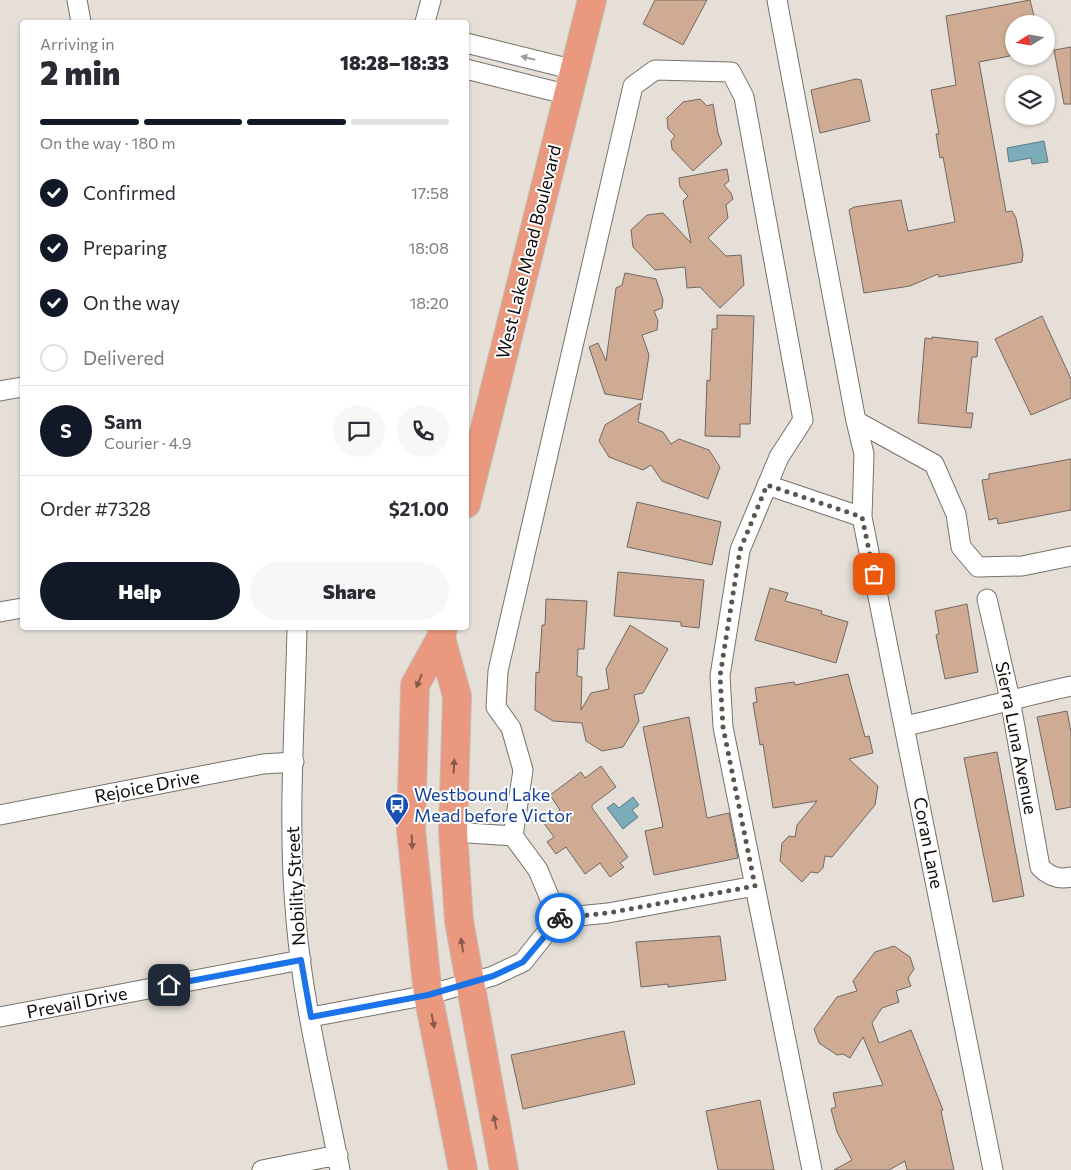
<!DOCTYPE html>
<meta charset="utf-8">
<style>
:root{--surface:#fff;--page:#f7f7f7;--text:#2b2b33;--muted:#7c7c81;--line:#e1e1e2;--accent:#111827}
body{margin:0;font-family:Commissioner,sans-serif;background:var(--page);color:var(--text);height:100vh;display:flex;flex-direction:column;font-size:19px;white-space:nowrap}
*{box-sizing:border-box;margin:0}
p{font-size:16px;color:var(--muted)}
.icon{flex:none;width:28px;height:28px;fill:none;stroke:currentColor;stroke-width:2;stroke-linecap:round;stroke-linejoin:round}
.map{position:relative;flex:1;overflow:hidden}
.side{position:absolute;left:20px;top:20px;width:449px;height:610px;display:flex;flex-direction:column;background:var(--surface);border-radius:5px;box-shadow:0 1px 4px #0004}
.side>*{flex:none}
.needle{width:32px;rotate:259deg}
.fabs{position:absolute;left:1005px;top:15px;display:grid;gap:10px}
.fabs a{display:grid;place-items:center;width:50px;height:50px;border-radius:50%;background:var(--surface);box-shadow:0 1px 4px #0004;font-size:25px}
.pin{position:absolute;display:grid;place-items:center;width:42px;height:42px;color:#fff;margin:-21px;border-radius:10px;box-shadow:0 2px 8px #0006}
.courier{position:absolute;display:grid;place-items:center;width:50px;height:50px;margin:-25px;border:4px solid #1a73e8;border-radius:50%;background:#fff;color:#222;box-shadow:0 1px 6px #0007}
.head em{font-style:normal;font-weight:800}
.head div{display:flex;flex-direction:column-reverse}
.head{display:flex;align-items:center;justify-content:space-between;height:85px;padding:0 20px}
h1{font-size:32px;font-weight:800;line-height:38px}
.bar{display:grid;grid-template-columns:repeat(4,1fr);gap:8px 5px;align-content:center;height:60px;padding:0 20px}
.bar i{height:6px;border-radius:4px;background:var(--line)}
.bar .active{background:var(--accent)}
.bar p{grid-column:span 4}
.line{display:flex;align-items:center;gap:12px;padding:0 20px;border-top:1px solid var(--line)}
.line div{flex:1}
.round{display:grid;place-items:center;flex:none;width:52px;height:52px;border-radius:26px;background:var(--page)}
ol{padding:0 20px;list-style:none}
li{display:flex;align-items:center;gap:15px;height:55px}
li p{margin-inline-start:auto}
li .icon{padding:5px;border-radius:50%;background:var(--accent);color:#fff;stroke-width:4}
li:last-child{color:var(--muted)}
li i{width:28px;height:28px;border:2px solid var(--line);border-radius:50%}
.cta{display:flex;gap:10px;margin-top:auto;padding:10px 20px}
.cta a{flex:1;height:58px;border-radius:30px;background:var(--accent);color:#fff;font-size:20px;font-weight:800;line-height:58px;text-align:center}
.cta a+a{background:var(--page);color:var(--text)}
.map>svg:first-child{display:block}
</style>
<div class="map">
<svg width="1071" height="1170" viewBox="0 0 1071 1170">
<rect width="100%" height="100%" fill="#e5dfd7"/>
<path fill="#7cacb9" stroke="#5b7c84" d="M1044 141 1048 162 1032 164 1031 158 1009 162 1007 148Z
M633 797 639 805 632 810 638 817 623 829 607 808 614 803 619 808Z"/>
<path fill="#d0ab94" stroke="#716863" d="M655 0H707L683 45 643 24Z
M1030 0 1036 24H1014V50L1009 51 1010 56 979 62 1006 212 1012 211 1016 218 1023 254 1022 262 939 277 938 274 910 286 864 293 849 210 854 207 901 200 908 231 955 222 943 157 940 158 936 134H939L931 90 956 85 946 16Z
M1071 47V104H1064L1054 50Z
M856 79 861 80 870 121 820 133 811 90Z
M700 99 707 106 713 104 718 133 722 144 693 171 672 149 671 141 675 136 668 129 667 118 683 102Z
M727 169 729 181 724 185 731 193 733 199 726 205 728 218 708 238 726 256 741 255 744 285 720 308 700 287 687 288 685 267 655 270 633 247 631 230 647 215 663 213 691 243 683 201 688 196 680 187 679 178Z
M625 273 656 279 663 300 662 308 654 311 658 321 657 330 642 335 649 355 642 400 605 394 589 347 598 343 606 361 616 288 622 285Z
M717 315 754 316 750 424H740V437L705 436 707 380 710 381 712 329H717Z
M1042 316 1071 379V398L1031 415 995 339Z
M932 337 978 342 977 357H972L966 413H973L971 428 918 423 925 338 932 339Z
M641 403 638 422 663 432 671 444 679 439 709 450 720 467 708 499 662 481 651 465 643 470 609 457 599 441 605 425Z
M1071 459V510L998 524 997 518 989 520 982 480 989 479V474Z
M637 502 721 522 712 565 627 547Z
M618 572 704 580 699 628 681 626V622L614 616Z
M770 588 788 593 785 601 822 611 821 614 848 622 836 663 755 640Z
M546 599 587 601 584 649H578L577 676 582 677 581 710 591 693 609 689 606 669 630 625 668 649 643 693 634 695 639 721 623 747 602 751 586 741 582 723 553 721 535 710 536 672 539 673 542 625H545Z
M967 604 978 672 945 679 936 635 939 634 935 611Z
M848 674 865 737 869 736 873 753 849 759 878 786 875 805 832 857 825 856 823 868 818 873 811 872 802 882 780 861 782 843 789 836 795 837 797 825 817 801 773 808 763 744 760 745 753 703 757 702 755 688 794 682 795 685Z
M1067 711 1071 732V807L1056 810 1037 717Z
M689 717 707 818 729 813 738 858 654 875 645 831 663 827 643 727Z
M997 752 1024 896 993 902 964 758Z
M601 766 616 787 592 805V808L628 857 620 863 624 867 610 877 600 863 585 874 566 847 556 854 547 842 554 837 543 822 560 810 550 795 581 772 585 778Z
M720 936 726 980 668 987V984L641 987 636 942Z
M894 946 910 957 914 969 908 978 911 986 896 991 899 1002 882 1008 872 1023 879 1043 911 1030 943 1110 941 1111 954 1170H907L905 1161 889 1170H834L852 1160 837 1132 831 1109 836 1107 833 1093 883 1085 863 1037 850 1058 843 1054 837 1055 819 1043 814 1029 837 997 857 991 853 981 875 952Z
M624 1031 635 1084 523 1109 511 1055Z
M760 1100 774 1170H718L706 1111Z"/>
<g fill="none" stroke-linecap="round" stroke-linejoin="round">
<g stroke="#77726a" stroke-width="21">
<path id="street" d="M77 0 81 22
M777 0 856 421 934 464 956 514 961 547 978 567 1022 566 1071 556
M425 22 431 0
M466 43 575 70
M466 69 569 95
M0 391 22 387
M856 421 864 454 862 517 993 1170
M767 485 862 517
M987 599 1010 699 1040 867C1049 876 1058 880 1071 877
M0 612 22 608
M297 628C295 724 287 823 296 920 303 1004 324 1087 340 1170
M905 726C961 714 1015 698 1071 686
M0 815 263 764 294 762
M453 832 513 836 523 770 511 728 496 707 498 671 633 86 655 70 731 72 744 97 803 420 779 457 740 550 720 676 723 727 812 1170
M513 836 538 870 558 918
M0 1017 301 960
M311 1017 428 995 493 976 523 962 558 918 608 913 755 886
M262 1170 338 1155"/>
</g>
<g stroke="#c0c0bf" stroke-width="30">
<path id="primary" d="M466 504 592 0
M443 628 441 638 415 685 411 830 428 995 463 1170
M441 638 457 696 453 832 459 921 504 1170"/>
</g>
<use href="#street" stroke="#fff" stroke-width="19"/>
<use href="#primary" stroke="#ea997f" stroke-width="28"/>
</g>
<defs><path id="oneway-solid" d="M-6-.8H1V-3.2L6.5 0L1 3.2V.8H-6Z" transform="scale(1.25)"/></defs>
<use fill="#9f9e9d" href="#oneway-solid" transform="translate(528 58) rotate(-166)"/>
<g fill="#875a4a">
<use href="#oneway-solid" transform="translate(419 681) rotate(113)"/>
<use href="#oneway-solid" transform="translate(454 766) rotate(-87)"/>
<use href="#oneway-solid" transform="translate(412 842) rotate(87)"/>
<use href="#oneway-solid" transform="translate(462 945) rotate(-99)"/>
<use href="#oneway-solid" transform="translate(433 1021) rotate(79)"/>
<use href="#oneway-solid" transform="translate(495 1122) rotate(-101)"/>
</g>
<g fill="none" stroke-linecap="round" stroke-linejoin="round">
<path stroke="#595651" stroke-width="5" stroke-dasharray="0 9" d="M560 918 608 913 755 886 723 727 720 676 740 550 767 485 862 517 874 574"/>
<path stroke="#1a73e8" stroke-width="6" d="M169 985 301 960 311 1017 428 995 493 976 523 962 560 918"/>
</g>
<defs>
<g id="bus-pin" transform="scale(1.25)"><path d="M0 17L-7.5 6A9.5 9.5 0 1 1 7.5 6Z" fill="#1a4fb4" stroke="#fff"/><path d="M-5-6H5V4H4V6H2V4H-2V6H-4V4H-5ZM-3.5-4V0h7V-4ZM-3.5 1.2v1.5H-2V1.2ZM2 1.2v1.5H3.5V1.2Z" fill="#fff"/></g>
</defs>
<g fill-rule="evenodd">
<use href="#bus-pin" x="397" y="805"/>
</g>
<g text-anchor="middle" stroke-width="4" stroke-linejoin="round" paint-order="stroke">
<g font-size="18" fill="#0e0c09" stroke="#fff">
<text transform="translate(529 252) rotate(-76)" y="6">West Lake Mead Boulevard</text>
<text transform="translate(1016 738) rotate(79)" y="6">Sierra Luna Avenue</text>
<text transform="translate(147 787) rotate(-11)" y="6">Rejoice Drive</text>
<text transform="translate(928 843) rotate(79)" y="6">Coran Lane</text>
<text transform="translate(296 886) rotate(-93)" y="6">Nobility Street</text>
<text transform="translate(77 1003) rotate(-11)" y="6">Prevail Drive</text>
</g>
<g font-size="18" fill="#164399" stroke="#fff" text-anchor="start">
<text x="414" y="801">Westbound Lake<tspan x="414" dy="21">Mead before Victor</tspan></text>
</g>
</g>
</svg>
<div class="fabs">
<a><svg class="needle" viewBox="-14 -14 28 28"><path d="M0-13l5 13h-10z" fill="#e53935"/><path d="M0 13l5-13h-10z" fill="#7c7c81"/></svg></a>
<a><svg class="icon" aria-label="layers" viewBox="0 0 24 24"><path d="M12 4l9 5-9 5-9-5zM3 14l9 5 9-5"/></svg></a>
</div>
<div class="pin" style="left:874px;top:574px;background:#ea580c"><svg class="icon" aria-label="bag" viewBox="0 0 24 24"><path d="M5 8h14l-1 12H6zM9 8a3 3 0 0 1 6 0"/></svg></div>
<div class="pin" style="left:169px;top:985px;background:#1f2937"><svg class="icon" aria-label="home" viewBox="0 0 24 24"><path d="M3 11l9-7 9 7M6 9v11h12V9"/></svg></div>
<div class="courier" style="left:560px;top:918px"><svg class="icon" aria-label="bike" viewBox="0 0 24 24"><circle cx="6" cy="16" r="4"/><circle cx="18" cy="16" r="4"/><path d="M6 16l4-8h5l3 8M10 8l3 8H6M13 5h3"/></svg></div>
<section class="side">
<div class="head"><div><h1>2 min</h1><p>Arriving in</p></div><em>18:28–18:33</em></div>
<div class="bar"><i class="active"></i><i class="active"></i><i class="active"></i><i></i><p>On the way · 180 m</p></div>
<ol>
<li><svg class="icon" aria-label="check" viewBox="0 0 24 24"><path d="M5 12l5 5 9-10"/></svg>Confirmed<p>17:58</p></li>
<li><svg class="icon" aria-label="check" viewBox="0 0 24 24"><path d="M5 12l5 5 9-10"/></svg>Preparing<p>18:08</p></li>
<li><svg class="icon" aria-label="check" viewBox="0 0 24 24"><path d="M5 12l5 5 9-10"/></svg>On the way<p>18:20</p></li>
<li><i></i>Delivered</li>
</ol>
<div class="line" style="height:90px"><b class="round" style="background:var(--accent);color:#fff">S</b><div><b>Sam</b><p>Courier · 4.9</p></div><a class="round"><svg class="icon" aria-label="chat" viewBox="0 0 24 24"><path d="M4 5h16v11H9l-5 4z"/></svg></a><a class="round"><svg class="icon" aria-label="phone" viewBox="0 0 24 24"><path d="M5 4h4l2 5-3 2q2 4 5 5l2-3 5 2v4C11 20 4 13 5 4z"/></svg></a></div>
<div class="line" style="height:65px"><div>Order #7328</div><b>$21.00</b></div>
<div class="cta"><a>Help</a><a>Share</a></div>
</section>
</div>
